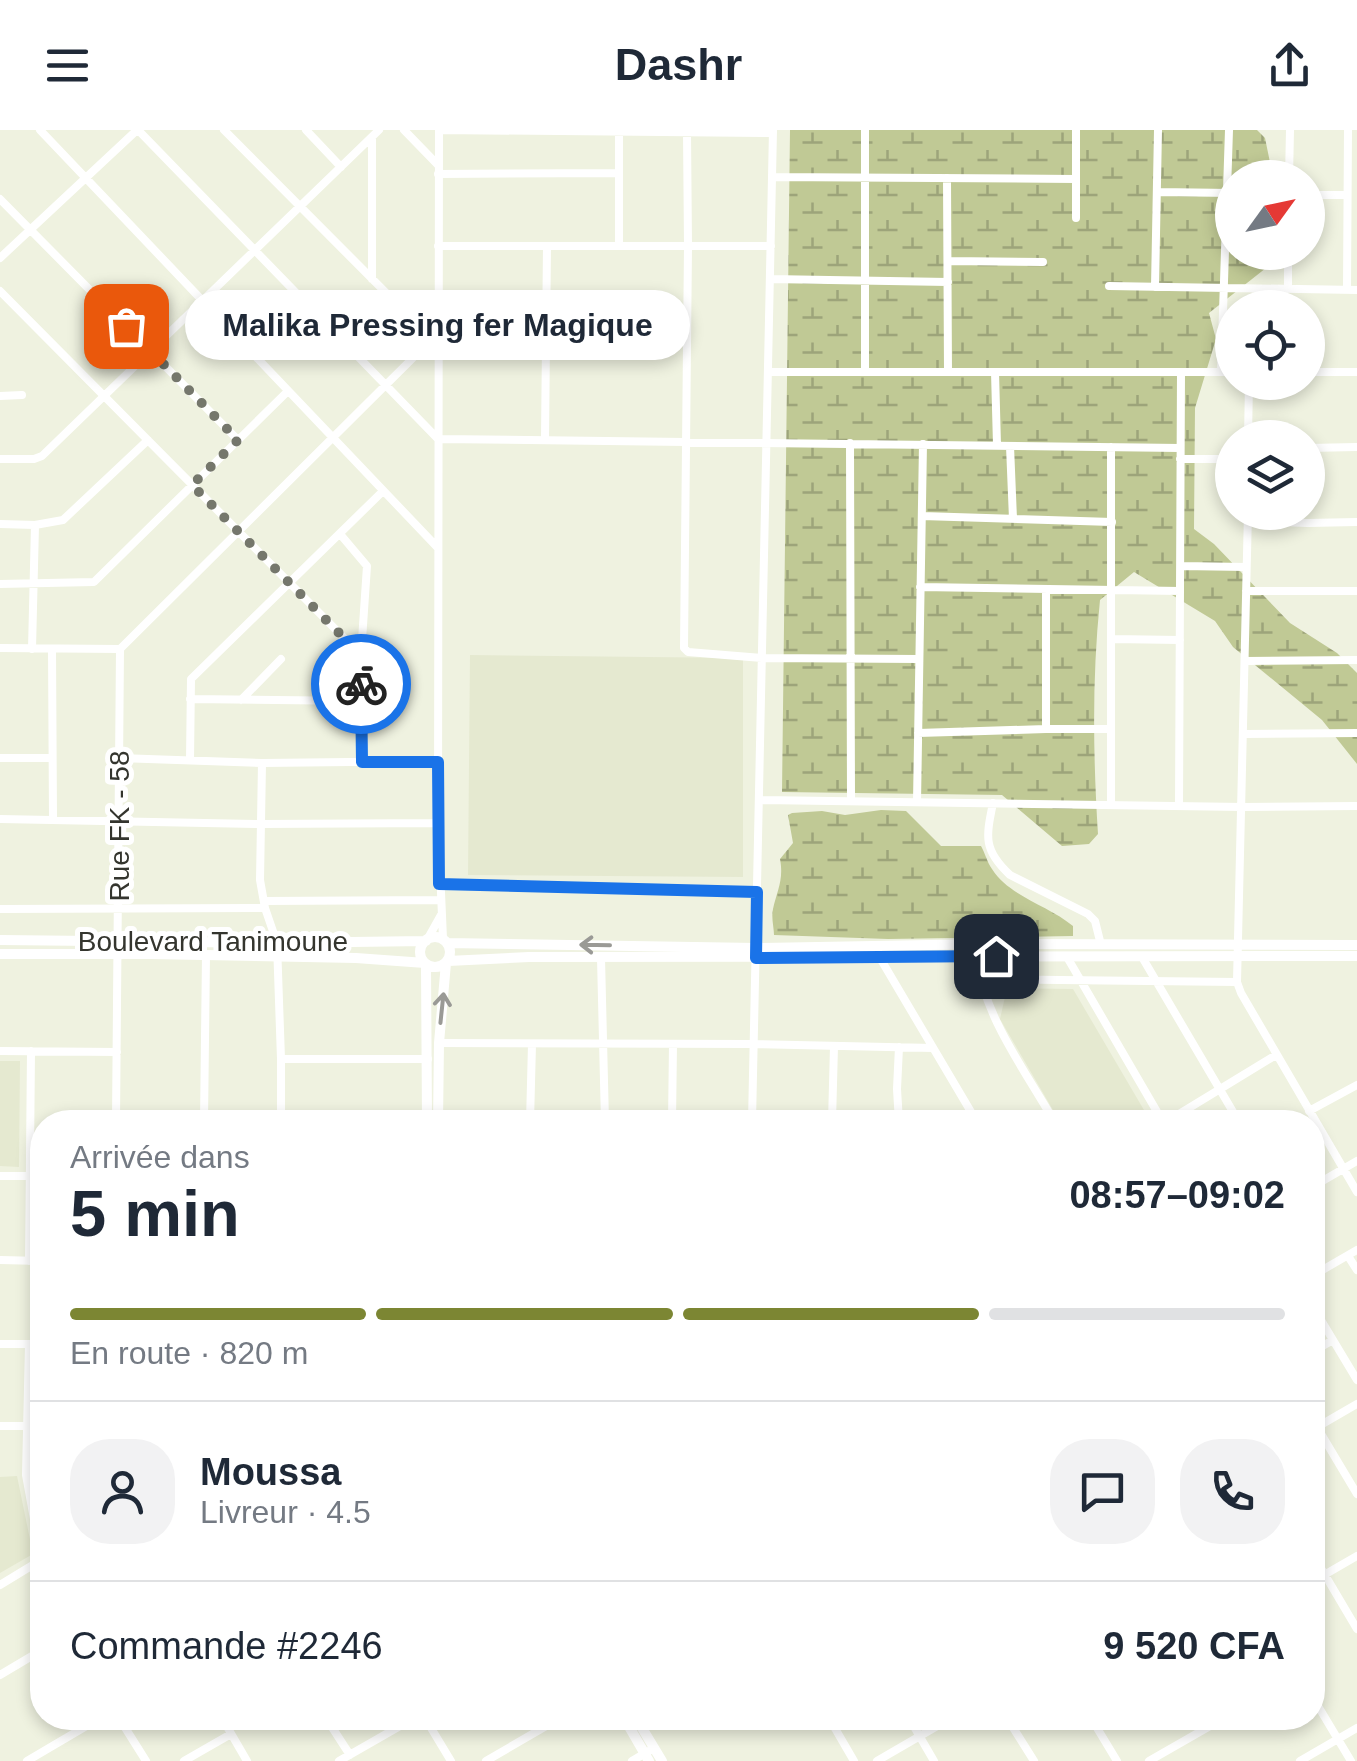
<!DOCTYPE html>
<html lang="fr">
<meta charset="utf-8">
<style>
:root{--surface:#fff;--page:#f2f2f3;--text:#1f2937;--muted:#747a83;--line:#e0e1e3;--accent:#7c8633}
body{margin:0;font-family:Helvetica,sans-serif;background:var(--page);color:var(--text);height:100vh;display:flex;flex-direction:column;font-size:38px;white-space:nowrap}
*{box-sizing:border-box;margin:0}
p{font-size:32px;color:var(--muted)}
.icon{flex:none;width:55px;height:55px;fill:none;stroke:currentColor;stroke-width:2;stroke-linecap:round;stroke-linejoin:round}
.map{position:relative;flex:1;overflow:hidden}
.side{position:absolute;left:30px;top:980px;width:1295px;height:620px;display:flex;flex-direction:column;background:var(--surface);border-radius:40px;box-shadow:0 5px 15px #0003}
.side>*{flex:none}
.needle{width:65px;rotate:57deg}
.tools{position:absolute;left:1215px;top:30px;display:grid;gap:20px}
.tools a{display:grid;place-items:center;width:110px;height:110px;border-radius:50%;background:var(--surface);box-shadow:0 5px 15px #0003;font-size:50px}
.pin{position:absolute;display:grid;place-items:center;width:85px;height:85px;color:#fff;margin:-42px;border-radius:20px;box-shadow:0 5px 15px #0006}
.courier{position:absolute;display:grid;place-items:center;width:100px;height:100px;margin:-50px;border:8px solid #1a73e8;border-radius:50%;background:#fff;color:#222;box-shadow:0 2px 12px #0007}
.bubble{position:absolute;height:70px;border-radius:35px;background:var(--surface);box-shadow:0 5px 15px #0003;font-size:32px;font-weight:800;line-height:70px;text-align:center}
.overview em{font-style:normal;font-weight:800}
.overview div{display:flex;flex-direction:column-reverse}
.overview{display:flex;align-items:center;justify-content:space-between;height:170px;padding:0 40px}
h1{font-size:65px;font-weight:800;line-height:75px}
.bar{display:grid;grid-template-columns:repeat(4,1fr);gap:15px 10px;align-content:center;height:120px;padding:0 40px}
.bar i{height:12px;border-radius:8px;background:var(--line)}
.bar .active{background:var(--accent)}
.bar p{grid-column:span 4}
.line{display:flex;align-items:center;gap:25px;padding:0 40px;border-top:2px solid var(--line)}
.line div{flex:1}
.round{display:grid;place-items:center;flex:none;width:105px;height:105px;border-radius:40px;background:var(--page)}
header{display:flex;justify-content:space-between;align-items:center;height:130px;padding:0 40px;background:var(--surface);font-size:45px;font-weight:800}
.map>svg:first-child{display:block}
</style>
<header><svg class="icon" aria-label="menu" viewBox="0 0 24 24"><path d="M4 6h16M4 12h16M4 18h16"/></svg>Dashr<svg class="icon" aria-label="share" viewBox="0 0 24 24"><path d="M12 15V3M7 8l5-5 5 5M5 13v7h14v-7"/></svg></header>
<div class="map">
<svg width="1357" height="1631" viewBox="0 0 1357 1631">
<defs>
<pattern id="wetland-marsh" width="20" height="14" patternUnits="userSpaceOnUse" patternTransform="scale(2.5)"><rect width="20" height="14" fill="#c0c995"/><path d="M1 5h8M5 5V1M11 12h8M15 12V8" fill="none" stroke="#9da47a"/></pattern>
</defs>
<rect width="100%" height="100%" fill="#eff2e0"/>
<path fill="#e5e9d0" d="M470 525 743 528V747L468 745Z
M1007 858 1073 859 1151 992H1049L1057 987 1000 889Z
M0 931H20L19 1037 0 1036Z
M17 1346 33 1424 0 1443V1347Z"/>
<path fill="url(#wetland-marsh)" d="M790 0H1257L1265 8 1273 47 1232 48V122L1275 123 1276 130 1209 183 1216 209 1195 278 1194 399 1214 414 1290 493 1337 523 1357 543V634L1322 590 1233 517 1215 491 1134 442 1100 470C1092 548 1093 625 1098 704L1089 714 1062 716 1002 665 782 662Z
M881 680 906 681 941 716H981C985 723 987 732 992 739 1010 767 1048 775 1073 796V806L888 809 774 805C774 798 771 787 773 779 777 761 784 750 780 729L793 713 788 685 792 683 822 681 845 685Z"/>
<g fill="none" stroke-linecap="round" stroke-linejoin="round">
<path stroke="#fff" stroke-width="8" d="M40 0 438 418
M138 0 438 309 1180 318
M224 0 435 212
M306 0 341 37
M404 0 438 35
M439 0 438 693 443 809
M439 0 773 3
M1076 0V88
M687 2 688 116 684 518 688 522 762 528 919 529
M372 7V149
M438 44 619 43
M772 47 1076 49
M947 48 948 242
M1289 48 1290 0
M1157 62 1232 63
M1308 65H1347
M0 69 238 310
M438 116H771
M619 116V0
M0 128 137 0
M948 131 1043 132
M770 149 948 152
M1109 156 1357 160
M1155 157 1158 0
M1288 159V122
M1347 160 1348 0
M0 161 361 525
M546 209 687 206
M768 242H1232
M865 242V0
M995 242 997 315
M1221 242 1229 0
M1308 242H1357
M0 266 22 265
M1248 308 1249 252
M545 309 547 116
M850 313 851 671
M1010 316 1013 389
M1308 318 1357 317
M0 329H34L42 326 379 0
M1180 329H1232
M1248 382 1237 852 1241 863 1357 1062
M922 386 1112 392
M1248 391 1308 393 1357 392
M0 394 35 395 63 390 148 310
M340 404 367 436 361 525 362 632
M1181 436 1246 437
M0 454 94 452 288 261
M920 457 1180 461
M1046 460V599
M1246 461H1357
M1112 509 1180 510
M0 518 120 519 432 209
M32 519 35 395
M52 519 53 688
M1245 531 1357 530
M190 569 361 571
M241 570 281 529
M918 603 1046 599H1111
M1244 604 1357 603
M0 628H52
M119 628 262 633 438 631
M190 630 191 549 383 361
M262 633 260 750 265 778 277 813 281 929V992
M759 670 1243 677 1357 676
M917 672 923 314
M993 673C986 707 983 720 1010 745L1088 784 1095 791 1101 815
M1111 675V317
M1179 676 1181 242
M0 689 260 694 438 693
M439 754 757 762
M264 771 440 770
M0 779 265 778
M427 810 441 785
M977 827C983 884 1022 936 1051 986L1041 992
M1067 827 1163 992
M1142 827 1239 992
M601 828 605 992
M880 828 977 992
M980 849 1237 852
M439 913 754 914 933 918
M0 921 117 922
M281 929H428
M1309 981 1357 955
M116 992 120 519
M204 992 206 825
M530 992 532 914
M672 992 673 914
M752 992 773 0
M832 992 834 916
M899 992 897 959 899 917
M1166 992 1276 925
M0 1046H30
M1312 1057 1357 1031
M1348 1126 1357 1140
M0 1130 42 1131
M29 1131 31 921
M1312 1146 1357 1120
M1312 1175 1357 1250
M0 1214H42
M29 1214 26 1345 42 1433
M1312 1222 1333 1210
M0 1296H26
M1317 1297 1357 1364
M1312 1300 1357 1274
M1312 1423 1357 1499
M1312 1452 1357 1426
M0 1455 41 1430
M0 1545 42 1520
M1312 1566 1351 1631
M119 1588 146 1631
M222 1588 247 1631
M326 1588 350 1625
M425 1588 451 1631
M829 1588 854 1631
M909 1588 934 1631
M1007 1588 1034 1631
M1091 1588 1117 1631
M27 1631 100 1588
M184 1631 231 1604
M339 1631 414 1588
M486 1631 560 1588
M632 1631 654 1618
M877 1631 951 1588
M1149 1631 1224 1588
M1300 1631 1357 1598"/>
<path stroke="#fff" stroke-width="10" d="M420 822a15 15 0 1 1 30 0a15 15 0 1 1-30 0Z
M0 810 277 813 426 811
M447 813 756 818 984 814 1357 815
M0 824H150L356 828 425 833
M448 831 529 827 1357 826
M426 835 427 992
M438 992 439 913 446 833
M624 1588 649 1631
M636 1588 662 1631"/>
</g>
<defs><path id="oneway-shaft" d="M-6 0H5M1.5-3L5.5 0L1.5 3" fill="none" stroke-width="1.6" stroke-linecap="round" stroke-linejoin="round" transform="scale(2.5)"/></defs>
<g stroke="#9a9a96">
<use href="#oneway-shaft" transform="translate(595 815) rotate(-179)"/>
<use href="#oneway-shaft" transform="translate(442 878) rotate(-84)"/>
</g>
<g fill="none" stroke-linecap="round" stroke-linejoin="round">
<path stroke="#75776c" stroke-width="10" stroke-dasharray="0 18" d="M126 196 238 310 192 355 361 525V554"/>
<path stroke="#1a73e8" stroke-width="12" d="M361 554 362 632H438L439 754 757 762 756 828 996 826"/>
</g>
<g text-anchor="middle" stroke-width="10" stroke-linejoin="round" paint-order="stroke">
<g font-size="28" fill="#34352e" stroke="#fff">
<text transform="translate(119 696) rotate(-90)" y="10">Rue FK - 58</text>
<text x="213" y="821">Boulevard Tanimoune</text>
</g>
</g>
</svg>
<div class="tools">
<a><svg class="needle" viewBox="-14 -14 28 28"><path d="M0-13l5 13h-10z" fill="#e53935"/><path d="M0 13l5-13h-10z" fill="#747a83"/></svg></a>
<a><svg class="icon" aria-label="locate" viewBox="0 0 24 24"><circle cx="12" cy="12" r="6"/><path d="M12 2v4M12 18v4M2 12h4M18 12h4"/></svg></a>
<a><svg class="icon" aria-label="layers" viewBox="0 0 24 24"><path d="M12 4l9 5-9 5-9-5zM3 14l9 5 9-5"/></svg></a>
</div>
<div class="pin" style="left:126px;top:196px;background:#ea580c"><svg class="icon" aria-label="bag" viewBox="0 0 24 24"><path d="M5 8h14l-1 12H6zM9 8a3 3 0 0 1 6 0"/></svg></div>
<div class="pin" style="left:996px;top:826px;background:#1f2937"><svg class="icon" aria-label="home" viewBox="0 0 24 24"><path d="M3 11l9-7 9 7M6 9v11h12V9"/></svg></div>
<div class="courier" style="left:361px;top:554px"><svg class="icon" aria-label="bike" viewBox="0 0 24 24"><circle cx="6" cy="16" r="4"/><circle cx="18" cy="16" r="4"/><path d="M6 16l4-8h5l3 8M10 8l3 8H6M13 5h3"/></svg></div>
<div class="bubble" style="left:185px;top:160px;width:505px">Malika Pressing fer Magique</div>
<section class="side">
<div class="overview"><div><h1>5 min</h1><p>Arrivée dans</p></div><em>08:57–09:02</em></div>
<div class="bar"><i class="active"></i><i class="active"></i><i class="active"></i><i></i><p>En route · 820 m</p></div>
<div class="line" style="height:180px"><a class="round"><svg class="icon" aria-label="person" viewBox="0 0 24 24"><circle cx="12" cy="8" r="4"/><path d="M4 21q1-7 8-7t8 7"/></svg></a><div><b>Moussa</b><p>Livreur · 4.5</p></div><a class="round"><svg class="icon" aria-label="chat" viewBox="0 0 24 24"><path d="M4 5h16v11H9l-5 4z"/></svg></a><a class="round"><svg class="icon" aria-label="phone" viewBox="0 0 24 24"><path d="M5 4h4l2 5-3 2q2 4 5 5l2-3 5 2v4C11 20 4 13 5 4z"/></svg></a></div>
<div class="line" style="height:130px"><div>Commande #2246</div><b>9 520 CFA</b></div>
</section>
</div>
